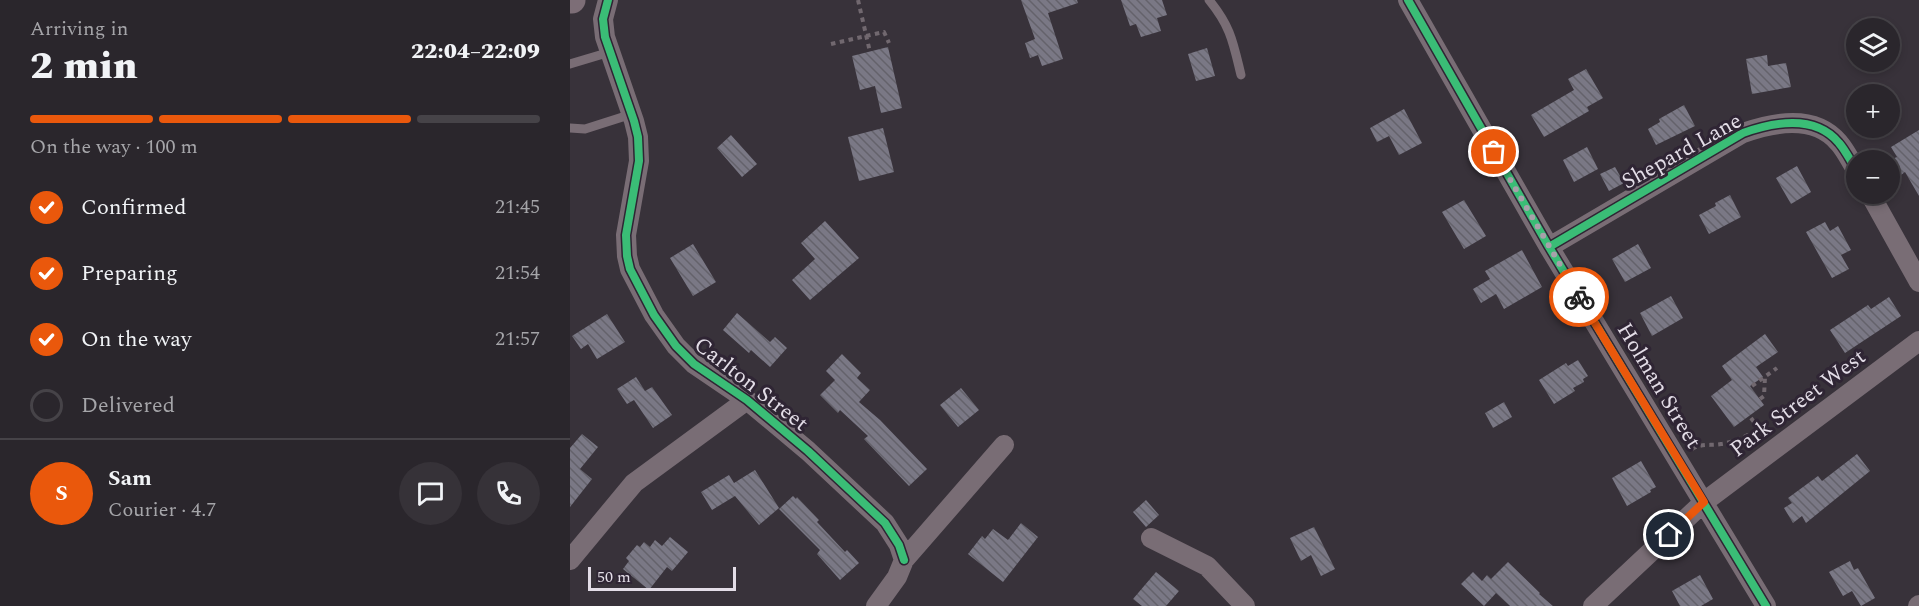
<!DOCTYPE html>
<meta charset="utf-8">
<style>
:root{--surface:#2a262c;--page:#363238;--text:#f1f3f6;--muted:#a5a5a9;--line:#464348;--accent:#ea580c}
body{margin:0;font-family:Spectral,serif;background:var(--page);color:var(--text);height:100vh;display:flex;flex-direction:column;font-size:22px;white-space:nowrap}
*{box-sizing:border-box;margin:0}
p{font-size:20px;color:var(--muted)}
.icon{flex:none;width:33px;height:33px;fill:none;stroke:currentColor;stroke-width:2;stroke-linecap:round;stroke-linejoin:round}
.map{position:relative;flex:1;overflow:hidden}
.side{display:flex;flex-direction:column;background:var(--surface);width:570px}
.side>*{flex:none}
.tools{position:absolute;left:1276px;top:18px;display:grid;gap:12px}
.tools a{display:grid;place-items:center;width:54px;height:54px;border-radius:50%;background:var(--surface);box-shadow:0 3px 9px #0003,0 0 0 2px var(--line);font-size:30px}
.scale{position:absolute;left:18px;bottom:15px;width:148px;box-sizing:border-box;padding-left:6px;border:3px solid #e3dde7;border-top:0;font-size:16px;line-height:21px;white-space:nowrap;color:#e3dde7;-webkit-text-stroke:4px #2f2534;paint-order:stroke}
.pin{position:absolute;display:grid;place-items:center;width:51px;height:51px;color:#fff;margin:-26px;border:3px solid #fff;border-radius:50%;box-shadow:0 2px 6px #0007}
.courier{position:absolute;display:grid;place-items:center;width:60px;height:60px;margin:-30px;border:4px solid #ea580c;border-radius:50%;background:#fff;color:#222;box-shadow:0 2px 8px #0007}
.summary em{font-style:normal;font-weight:800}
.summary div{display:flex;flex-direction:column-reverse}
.summary{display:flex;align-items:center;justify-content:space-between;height:102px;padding:0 30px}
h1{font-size:39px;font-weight:800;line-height:45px}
.bar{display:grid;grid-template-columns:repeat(4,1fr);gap:9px 6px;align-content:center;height:72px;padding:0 30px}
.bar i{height:8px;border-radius:4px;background:var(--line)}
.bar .active{background:var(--accent)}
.bar p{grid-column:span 4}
.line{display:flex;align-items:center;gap:15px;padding:0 30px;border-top:2px solid var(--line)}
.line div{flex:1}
.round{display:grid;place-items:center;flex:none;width:63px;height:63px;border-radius:32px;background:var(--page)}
ol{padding:0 30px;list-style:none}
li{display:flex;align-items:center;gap:18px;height:66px}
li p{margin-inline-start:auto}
li .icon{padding:6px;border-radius:50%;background:var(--accent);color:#fff;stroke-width:4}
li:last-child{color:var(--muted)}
li i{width:33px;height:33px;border:3px solid var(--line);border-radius:50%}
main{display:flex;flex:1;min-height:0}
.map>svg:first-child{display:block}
</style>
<main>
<section class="side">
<div class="summary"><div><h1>2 min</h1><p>Arriving in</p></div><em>22:04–22:09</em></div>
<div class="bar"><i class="active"></i><i class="active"></i><i class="active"></i><i></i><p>On the way · 100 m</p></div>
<ol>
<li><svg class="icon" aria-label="check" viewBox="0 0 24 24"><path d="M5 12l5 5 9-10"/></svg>Confirmed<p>21:45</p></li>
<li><svg class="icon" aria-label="check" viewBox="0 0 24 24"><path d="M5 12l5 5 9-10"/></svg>Preparing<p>21:54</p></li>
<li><svg class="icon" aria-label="check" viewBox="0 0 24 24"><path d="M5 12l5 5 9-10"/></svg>On the way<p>21:57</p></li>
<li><i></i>Delivered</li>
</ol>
<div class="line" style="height:108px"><b class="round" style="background:var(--accent);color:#fff">S</b><div><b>Sam</b><p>Courier · 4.7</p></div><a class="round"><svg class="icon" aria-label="chat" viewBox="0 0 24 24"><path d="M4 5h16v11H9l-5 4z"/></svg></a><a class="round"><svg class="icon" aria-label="phone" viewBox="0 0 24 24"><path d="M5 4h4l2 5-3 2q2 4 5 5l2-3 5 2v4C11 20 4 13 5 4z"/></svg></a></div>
</section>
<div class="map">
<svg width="1349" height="606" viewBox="0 0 1349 606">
<defs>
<pattern id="building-back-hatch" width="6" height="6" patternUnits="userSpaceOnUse" patternTransform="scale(1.5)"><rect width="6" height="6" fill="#7a7885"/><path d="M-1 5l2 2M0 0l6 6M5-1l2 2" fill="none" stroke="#64626b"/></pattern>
</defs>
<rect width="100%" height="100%" fill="#38323a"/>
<path fill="url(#building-back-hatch)" d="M451 0H507L508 3 478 13 493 59 472 66 468 55 460 58 455 43 465 39Z
M551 0H592L597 15 587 18 591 31 571 37 566 24 560 26Z
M318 47 332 108 311 113 305 86 290 90 282 56Z
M637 48 645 76 626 81 618 54Z
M1197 55 1198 66 1216 63 1221 87 1182 94 1176 59Z
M1016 69 1033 98 1017 107 1019 111 974 137 961 115 1004 90 998 79Z
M1114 105 1125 126 1086 145 1078 129 1090 122 1089 119Z
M834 109 852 143 829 155 819 136 807 142 800 128Z
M313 128 324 172 289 181 278 137Z
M1349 130V196L1335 172 1331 175 1322 159 1327 157 1321 147Z
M161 135 187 164 172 177 147 148Z
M1017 147 1028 169 1004 182 993 160Z
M1227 166 1241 192 1221 204 1206 178Z
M1045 167 1054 183 1039 191 1030 174Z
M1160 195 1171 217 1139 234 1129 215 1146 206 1145 203Z
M894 200 916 236 894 249 872 212Z
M255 221 289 258 240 300 222 280 245 259 231 243Z
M1255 222 1260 231 1268 226 1281 250 1271 255 1279 269 1262 278 1236 232Z
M123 244 146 282 123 296 100 258Z
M1068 244 1081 268 1055 282 1042 259Z
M952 250 972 287 934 309 926 294 911 303 903 289 920 279 915 271Z
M1101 296 1113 318 1082 336 1070 313Z
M1319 297 1331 316 1275 353 1260 330 1298 305 1301 309Z
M167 313 200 342 205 337 217 348 200 367 181 350 179 353 153 330Z
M37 314 55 342 27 359 18 344 11 349 2 336Z
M1195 334 1208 352 1186 367 1193 377 1180 386 1194 405 1164 427 1141 396 1162 380 1152 366Z
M272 354 291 373 287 378 300 390 289 402 310 420 357 469 339 486 294 439 298 436 270 410 268 413 250 395 265 380 256 371Z
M1008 360 1018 376 1013 379 1014 382 1003 388 1005 391 984 404 969 380 996 363 998 366Z
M66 377 75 391 82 387 102 415 83 428 64 400 57 404 47 389Z
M391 388 409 410 388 427 370 405Z
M934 402 942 417 923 428 915 413Z
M12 434 28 447 10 469 22 479 0 507V448Z
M1287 454 1300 471 1236 523 1232 516 1223 523 1214 508 1222 503 1218 498 1248 476 1252 481Z
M1071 461 1086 487 1080 490 1081 492 1057 506 1042 478Z
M185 470 209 508 189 525 165 496 142 510 131 492 159 475 164 483Z
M223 496 226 499 227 497 249 520 247 522 275 552 277 550 289 563 270 580 247 554 250 550 209 509Z
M576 500 589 515 576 527 563 512Z
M451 523 468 537 433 582 398 554 412 536 415 539 423 529 438 540Z
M744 527 765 569 751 576 741 555 731 561 720 538Z
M100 537 118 552 102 571 97 567 79 590 53 569 59 561 56 558 67 545 70 547 74 542 80 547 85 540 92 546Z
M1280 561 1284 570 1288 568 1305 598 1291 606 1282 591 1273 596 1259 572Z
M938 562 970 593 969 594 983 606H940L926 593 914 606 891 584 903 572 912 581 917 575 921 579Z
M586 572 609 591 596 606H572L563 599Z
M1130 575 1143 599 1131 606H1110L1102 591Z"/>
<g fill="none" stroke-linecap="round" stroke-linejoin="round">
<path stroke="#71686f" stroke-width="4" stroke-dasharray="4.5 4.5" stroke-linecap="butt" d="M288 0 300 52
M261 44 314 32 319 43
M1182 386 1207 368
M1190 399 1194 396 1195 377
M1181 418 1189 429
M1122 449C1133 443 1140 446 1151 444 1165 442 1177 436 1188 429"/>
<path stroke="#796d75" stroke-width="9" d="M639 0C661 27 663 42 671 75
M0 64 40 52
M0 128 15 129 62 114"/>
<path stroke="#796d75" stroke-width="20" d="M38 0 33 19 35 37 64 121 68 137 69 161 56 235 57 256 60 269 84 315 106 346 124 364 177 400 238 451 315 523 329 545 334 560
M838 0 979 247 1196 606
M1300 194 1349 282
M979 247 1173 133C1204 122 1245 114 1269 143 1276 151 1281 162 1287 171
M581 538 637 566 675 606
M0 560 64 483 177 400
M306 606 327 577 334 560 434 445
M1023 606 1134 502 1349 341
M1348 606 1349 605"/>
<path stroke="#7d6e77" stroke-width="27" d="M0 0H2"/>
<g stroke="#2f2534" stroke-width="11">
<path id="cycleway" d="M38 0 33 19 35 37 64 121 68 137 69 161 56 235 57 256 60 269 84 315 106 346 124 364 177 400 238 451 315 523 329 545 334 560
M838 0 979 247 1196 606
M979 247 1173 133C1204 122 1245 114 1269 143 1276 151 1281 162 1287 171"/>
</g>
<use href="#cycleway" stroke="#3abd76" stroke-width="8"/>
</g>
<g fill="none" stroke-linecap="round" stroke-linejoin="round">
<path stroke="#a7a1aa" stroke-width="6" stroke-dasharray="0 10.8" d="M924 152 1009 297"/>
<path stroke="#ea580c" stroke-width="8" d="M1009 297 1134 502 1099 535"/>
</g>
<g text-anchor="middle" stroke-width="6" stroke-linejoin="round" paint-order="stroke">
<g font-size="22" fill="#e3dde7" stroke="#2f2534">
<text transform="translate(1111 150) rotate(-29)" y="8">Shepard Lane</text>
<text transform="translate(182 383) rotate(38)" y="8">Carlton Street</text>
<text transform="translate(1090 385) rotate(59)" y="8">Holman Street</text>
<text transform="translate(1227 402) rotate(-37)" y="8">Park Street West</text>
</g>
</g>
</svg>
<div class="tools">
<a><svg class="icon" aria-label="layers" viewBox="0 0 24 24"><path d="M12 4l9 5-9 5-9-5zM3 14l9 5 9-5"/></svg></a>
<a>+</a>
<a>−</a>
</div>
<div class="scale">50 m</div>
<div class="pin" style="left:924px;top:152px;background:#ea580c"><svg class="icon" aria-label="bag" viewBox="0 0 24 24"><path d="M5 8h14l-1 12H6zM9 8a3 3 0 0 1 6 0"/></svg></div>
<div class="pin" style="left:1099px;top:535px;background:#1f2937"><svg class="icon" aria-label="home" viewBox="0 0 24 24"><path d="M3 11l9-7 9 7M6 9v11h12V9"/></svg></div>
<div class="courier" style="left:1009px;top:297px"><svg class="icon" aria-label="bike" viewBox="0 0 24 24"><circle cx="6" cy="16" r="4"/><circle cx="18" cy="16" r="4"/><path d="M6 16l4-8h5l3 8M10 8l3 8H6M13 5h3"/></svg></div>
</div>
</main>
